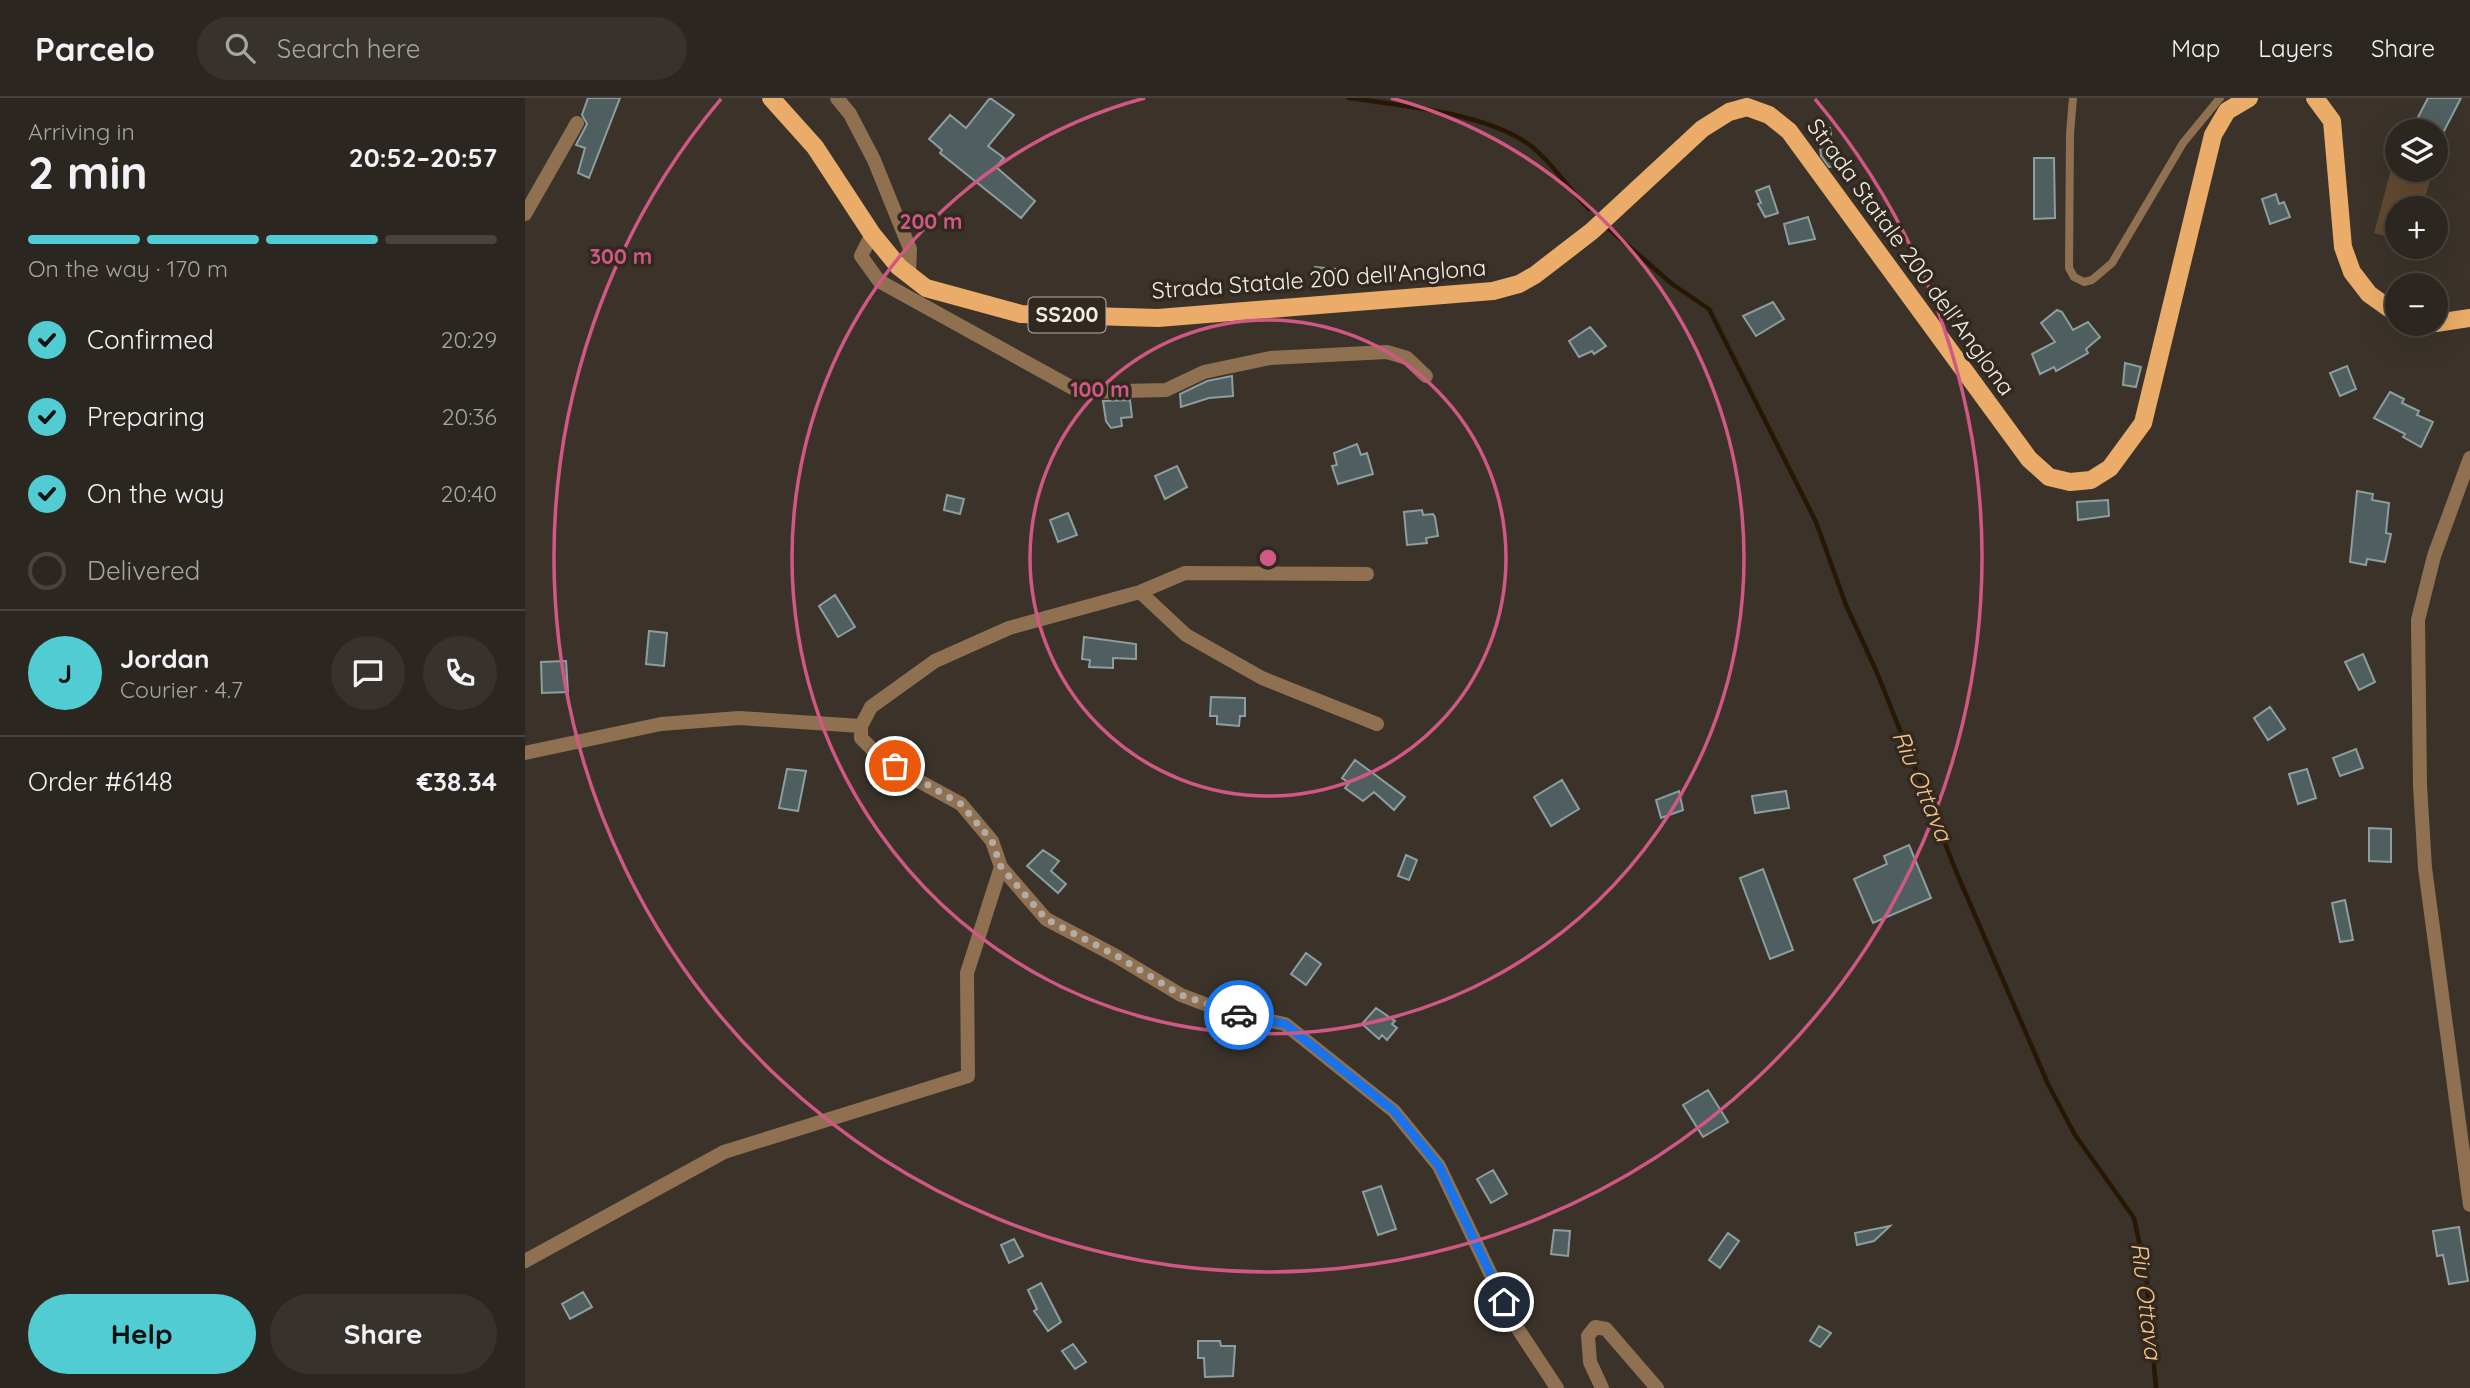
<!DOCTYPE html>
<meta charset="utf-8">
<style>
:root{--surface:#2c2620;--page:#38322d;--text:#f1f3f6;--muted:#a6a5a5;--line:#48433e;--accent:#51ccd3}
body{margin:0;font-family:Quicksand,sans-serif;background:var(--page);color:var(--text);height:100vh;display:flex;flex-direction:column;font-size:26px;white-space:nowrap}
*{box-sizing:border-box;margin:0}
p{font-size:23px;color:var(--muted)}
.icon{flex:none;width:38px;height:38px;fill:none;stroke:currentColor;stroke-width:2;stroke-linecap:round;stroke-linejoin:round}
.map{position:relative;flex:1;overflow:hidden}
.drawer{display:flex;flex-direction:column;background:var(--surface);width:525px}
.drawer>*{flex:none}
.controls{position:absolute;left:1860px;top:21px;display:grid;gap:14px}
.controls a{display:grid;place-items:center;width:63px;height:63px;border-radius:50%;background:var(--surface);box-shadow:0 7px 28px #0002,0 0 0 2px var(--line);font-size:35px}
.pin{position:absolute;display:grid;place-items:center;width:60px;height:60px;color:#fff;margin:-30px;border:4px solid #fff;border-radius:50%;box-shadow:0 2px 7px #0007}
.courier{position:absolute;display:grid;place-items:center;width:70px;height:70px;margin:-35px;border:5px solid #1a73e8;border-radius:50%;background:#fff;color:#222;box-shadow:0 2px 9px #0007}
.summary em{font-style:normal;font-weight:800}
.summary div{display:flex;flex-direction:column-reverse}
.summary{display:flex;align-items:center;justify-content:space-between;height:119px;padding:0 28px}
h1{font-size:46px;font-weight:800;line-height:52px}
.bar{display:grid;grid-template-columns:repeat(4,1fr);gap:10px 7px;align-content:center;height:84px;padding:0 28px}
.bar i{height:9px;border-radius:5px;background:var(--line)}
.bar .current{background:var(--accent)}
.bar p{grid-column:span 4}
.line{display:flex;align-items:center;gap:18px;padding:0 28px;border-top:2px solid var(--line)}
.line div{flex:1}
.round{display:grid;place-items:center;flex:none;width:74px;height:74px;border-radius:37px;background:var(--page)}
ol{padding:0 28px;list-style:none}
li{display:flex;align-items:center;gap:21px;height:77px}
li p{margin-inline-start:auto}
li .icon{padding:7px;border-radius:50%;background:var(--accent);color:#111;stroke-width:4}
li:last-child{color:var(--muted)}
li i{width:38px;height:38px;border:4px solid var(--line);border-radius:50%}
.cta{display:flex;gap:14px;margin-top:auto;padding:14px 28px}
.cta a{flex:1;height:80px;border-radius:42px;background:var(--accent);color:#111;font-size:28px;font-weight:800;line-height:80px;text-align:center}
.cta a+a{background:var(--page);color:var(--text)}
header{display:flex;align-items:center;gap:42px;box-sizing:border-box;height:98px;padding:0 35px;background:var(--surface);border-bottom:2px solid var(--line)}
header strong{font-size:33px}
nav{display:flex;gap:38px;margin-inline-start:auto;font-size:24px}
.search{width:490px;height:63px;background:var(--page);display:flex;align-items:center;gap:18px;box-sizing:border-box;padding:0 24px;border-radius:38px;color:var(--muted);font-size:26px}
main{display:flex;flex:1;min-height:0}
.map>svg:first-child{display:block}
</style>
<header>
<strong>Parcelo</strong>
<div class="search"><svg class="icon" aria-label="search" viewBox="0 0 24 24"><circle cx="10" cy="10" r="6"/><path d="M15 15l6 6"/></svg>Search here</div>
<nav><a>Map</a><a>Layers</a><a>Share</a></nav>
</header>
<main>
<section class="drawer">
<div class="summary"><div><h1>2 min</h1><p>Arriving in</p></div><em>20:52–20:57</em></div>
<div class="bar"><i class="current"></i><i class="current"></i><i class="current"></i><i></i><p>On the way · 170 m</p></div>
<ol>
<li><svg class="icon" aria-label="check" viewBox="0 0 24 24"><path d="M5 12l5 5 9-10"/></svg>Confirmed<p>20:29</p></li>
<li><svg class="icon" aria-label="check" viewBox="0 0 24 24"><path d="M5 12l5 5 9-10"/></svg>Preparing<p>20:36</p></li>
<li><svg class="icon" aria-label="check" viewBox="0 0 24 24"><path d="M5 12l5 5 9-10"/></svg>On the way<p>20:40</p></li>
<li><i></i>Delivered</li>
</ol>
<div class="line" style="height:126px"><b class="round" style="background:var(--accent);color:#111">J</b><div><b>Jordan</b><p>Courier · 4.7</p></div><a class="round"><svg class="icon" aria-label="chat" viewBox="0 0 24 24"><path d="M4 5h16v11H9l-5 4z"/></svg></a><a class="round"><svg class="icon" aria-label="phone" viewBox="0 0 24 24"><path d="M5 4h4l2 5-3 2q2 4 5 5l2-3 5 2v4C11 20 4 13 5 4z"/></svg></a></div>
<div class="line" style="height:91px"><div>Order #6148</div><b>€38.34</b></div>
<div class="cta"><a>Help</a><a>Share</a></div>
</section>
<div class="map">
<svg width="1945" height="1290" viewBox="0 0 1945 1290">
<rect width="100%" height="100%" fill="#3b332a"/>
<path fill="#614930" d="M1870 57 1872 72H1908L1897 110H1872V141L1849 135Z"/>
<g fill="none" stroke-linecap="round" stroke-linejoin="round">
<path stroke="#281703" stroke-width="4.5" d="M824 0C877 7 964 16 1006 48 1028 65 1043 91 1064 111
M1082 129 1147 186 1184 211 1291 424 1321 507 1353 577 1433 778 1523 986 1550 1037 1609 1120 1621 1176 1631 1290"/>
</g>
<path fill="#4f5f60" stroke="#8c9e9f" stroke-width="2" d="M63 0H95L64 80 53 75 60 50 51 47 62 26 57 17Z
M465 0 489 17 463 48 479 60 471 69 510 103 496 120 415 55 417 52 404 41 425 17 441 30Z
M1903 0H1936L1918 35 1892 21Z
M1305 30 1310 68 1304 69 1296 58 1293 31Z
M1509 60H1529L1530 120 1509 121Z
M1244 88 1253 115 1240 119 1233 106 1236 105 1231 93Z
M1751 96 1754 106 1759 104 1765 119 1745 126 1737 101Z
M1283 119 1290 141 1264 146 1259 126Z
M790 169 811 171 810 183 789 181Z
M1248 204 1259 221 1231 238 1218 218Z
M1532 212 1537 214 1548 232 1563 224 1575 239 1561 251 1563 255 1531 273 1529 269 1515 276 1507 256 1530 244 1516 225Z
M1065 229 1081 248 1069 256 1067 253 1054 259 1044 243Z
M1600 265 1616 269 1611 289 1598 287Z
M1822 268 1831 291 1815 298 1805 275Z
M707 278 708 298 684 300 656 309 655 296 682 283Z
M1865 294 1879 301 1877 305 1894 313 1892 317 1908 324 1896 349 1878 339 1880 336 1849 320Z
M605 302 607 319 596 320 597 328 586 330 581 323 578 303Z
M832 346 836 357 842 355 848 376 813 386 807 368 812 367 809 355Z
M652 368 662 389 640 401 630 378Z
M1832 393 1848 396 1847 402 1864 405 1861 435 1866 436 1860 464 1842 461 1841 467 1825 464Z
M422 397 439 401 435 416 419 412Z
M1583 402 1584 418 1553 422 1552 404Z
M897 412 898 417 908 416 910 419 913 438 901 440 902 445 882 447 879 414Z
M543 415 552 437 533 444 525 422Z
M310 497 330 529 313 539 294 508Z
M124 533 142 535 139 568 121 566Z
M559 539 611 546V561L588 560V570L564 569 565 562 557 561Z
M1838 556 1850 584 1834 592 1820 564Z
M41 563 43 594 17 595 16 564Z
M686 599 720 600V618H715L714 628 692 626V618H685Z
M1745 609 1760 631 1743 642 1729 620Z
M1831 651 1838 670 1815 678 1808 660Z
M830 662 880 699 869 712 849 694 838 703 820 690 824 685 817 680Z
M262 671 281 673 273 713 254 710Z
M1782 671 1791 700 1773 706 1764 676Z
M1037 682 1054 711 1026 728 1009 699Z
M1154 693 1158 712 1136 720 1131 702Z
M1261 693 1264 710 1230 715 1227 698Z
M1844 730 1866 731V764L1844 763Z
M1384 747 1406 800 1348 825 1329 781 1362 766 1359 758Z
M518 752 534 763 526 773 541 786 533 795 502 768Z
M881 757 892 762 884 782 873 778Z
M1238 771 1268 852 1245 861 1215 780Z
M1820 802 1828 842 1815 844 1807 805Z
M781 855 796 866 781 887 766 876Z
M851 910 870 923 867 926 872 930 862 942 857 937 854 941 837 926Z
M1183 992 1203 1024 1178 1039 1158 1007Z
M968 1072 982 1096 966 1105 952 1081Z
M856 1088 871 1131 853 1137 838 1094Z
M1365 1128 1349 1143 1332 1147 1330 1135Z
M1934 1129 1943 1183 1924 1186 1918 1157 1912 1158 1908 1133Z
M1029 1132 1045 1133 1043 1158 1026 1156Z
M1203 1135 1214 1143 1195 1170 1184 1162Z
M489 1141 498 1158 484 1165 476 1147Z
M516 1185 536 1224 523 1233 509 1213 512 1211 503 1192Z
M58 1194 67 1209 45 1221 37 1206Z
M1294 1228 1306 1235 1295 1249 1285 1243Z
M673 1243H695L696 1248H710L708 1278 680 1279 679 1260H673Z
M548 1246 561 1264 550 1271 537 1253Z"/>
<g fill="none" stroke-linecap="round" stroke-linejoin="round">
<path stroke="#8f7152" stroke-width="8" d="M1548 0 1545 36 1544 170 1549 179 1559 184 1567 182 1587 165 1658 45 1695 0"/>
<path stroke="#8f7152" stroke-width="14" d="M312 0 325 16 349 62 385 151 384 176
M0 116 52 25
M347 136 336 158 354 183 555 294 641 292 679 274 745 260 862 254 882 260 901 278
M1945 360 1909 458 1893 522 1895 687 1900 770 1945 1107
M842 476 660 475 615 494 484 530 410 563 346 609 336 628V640L350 654 383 677 436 706 467 743 476 769 521 821 591 858 656 897 701 914 760 926 869 1013 914 1068 989 1225 1032 1290
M615 494 661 537 737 580 852 626
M0 655 136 626 214 620 336 628
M0 1163 199 1054 443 978 442 875 476 769
M1077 1290 1065 1264 1063 1238 1070 1229 1081 1231 1132 1290"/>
<path stroke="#eaac68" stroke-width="18" d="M246 0 290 49 347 136 374 169 401 190 496 216 633 220 968 193 994 186 1010 177 1067 133 1177 31 1204 14 1222 9 1244 17 1264 33 1504 361 1524 379 1545 384 1566 382 1585 370 1618 325 1688 37 1702 13 1724 0
M1790 0 1807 23 1818 149 1827 174 1844 196 1872 216
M1911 225 1945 220"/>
</g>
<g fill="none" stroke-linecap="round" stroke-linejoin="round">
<path stroke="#b3aca5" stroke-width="7" stroke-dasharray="0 12.6" d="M370 668 436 706 467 743 476 769 521 821 592 858 656 897 714 917"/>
<path stroke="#1a73e8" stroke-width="9" d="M714 917 760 926 869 1013 914 1068 979 1204"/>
</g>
<g fill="none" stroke="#d15885" stroke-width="3.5">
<circle cx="743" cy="460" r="238"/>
<path d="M866 0A476 476 0 1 1 620 0"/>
<path d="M1290 1A714 714 0 1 1 196 1"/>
</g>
<g text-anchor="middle" stroke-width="7" stroke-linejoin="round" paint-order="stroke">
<rect fill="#312920" stroke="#b9b2ab" stroke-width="2" x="503.5" y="199.5" width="77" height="35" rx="5"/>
<g font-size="21" font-weight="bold" fill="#f3ede7">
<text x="542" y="224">SS200</text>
</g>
<g font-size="23" fill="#f3ede7" stroke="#312920">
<text transform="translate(1386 159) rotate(54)" y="8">Strada Statale 200 dell'Anglona</text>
<text transform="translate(794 181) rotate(-4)" y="8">Strada Statale 200 dell'Anglona</text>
</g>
<g font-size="24" font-style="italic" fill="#fbc285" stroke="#312920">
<text transform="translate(1397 688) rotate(67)" y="8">Riu Ottava</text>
<text transform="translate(1621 1203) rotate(83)" y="8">Riu Ottava</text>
</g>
</g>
<circle cx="743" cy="460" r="10" fill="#d15885" stroke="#312920" stroke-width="3.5"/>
<g font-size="21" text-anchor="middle" font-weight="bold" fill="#d15885" stroke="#312920" stroke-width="7" stroke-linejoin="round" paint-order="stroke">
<text x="406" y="131">200 m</text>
<text x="96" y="166">300 m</text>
<text x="575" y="299">100 m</text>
</g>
</svg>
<div class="controls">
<a><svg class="icon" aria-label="layers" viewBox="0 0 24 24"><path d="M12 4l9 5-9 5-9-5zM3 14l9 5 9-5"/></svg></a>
<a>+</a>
<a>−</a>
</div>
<div class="pin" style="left:370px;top:668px;background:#ea580c"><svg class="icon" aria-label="bag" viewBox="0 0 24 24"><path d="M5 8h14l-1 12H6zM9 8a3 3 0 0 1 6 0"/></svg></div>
<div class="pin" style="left:979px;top:1204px;background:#1f2937"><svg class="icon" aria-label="home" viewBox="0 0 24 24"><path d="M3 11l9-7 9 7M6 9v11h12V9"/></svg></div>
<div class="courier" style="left:714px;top:917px"><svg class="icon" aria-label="car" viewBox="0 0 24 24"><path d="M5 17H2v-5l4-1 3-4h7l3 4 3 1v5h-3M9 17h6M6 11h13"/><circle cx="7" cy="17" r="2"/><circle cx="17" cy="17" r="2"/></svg></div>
</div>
</main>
